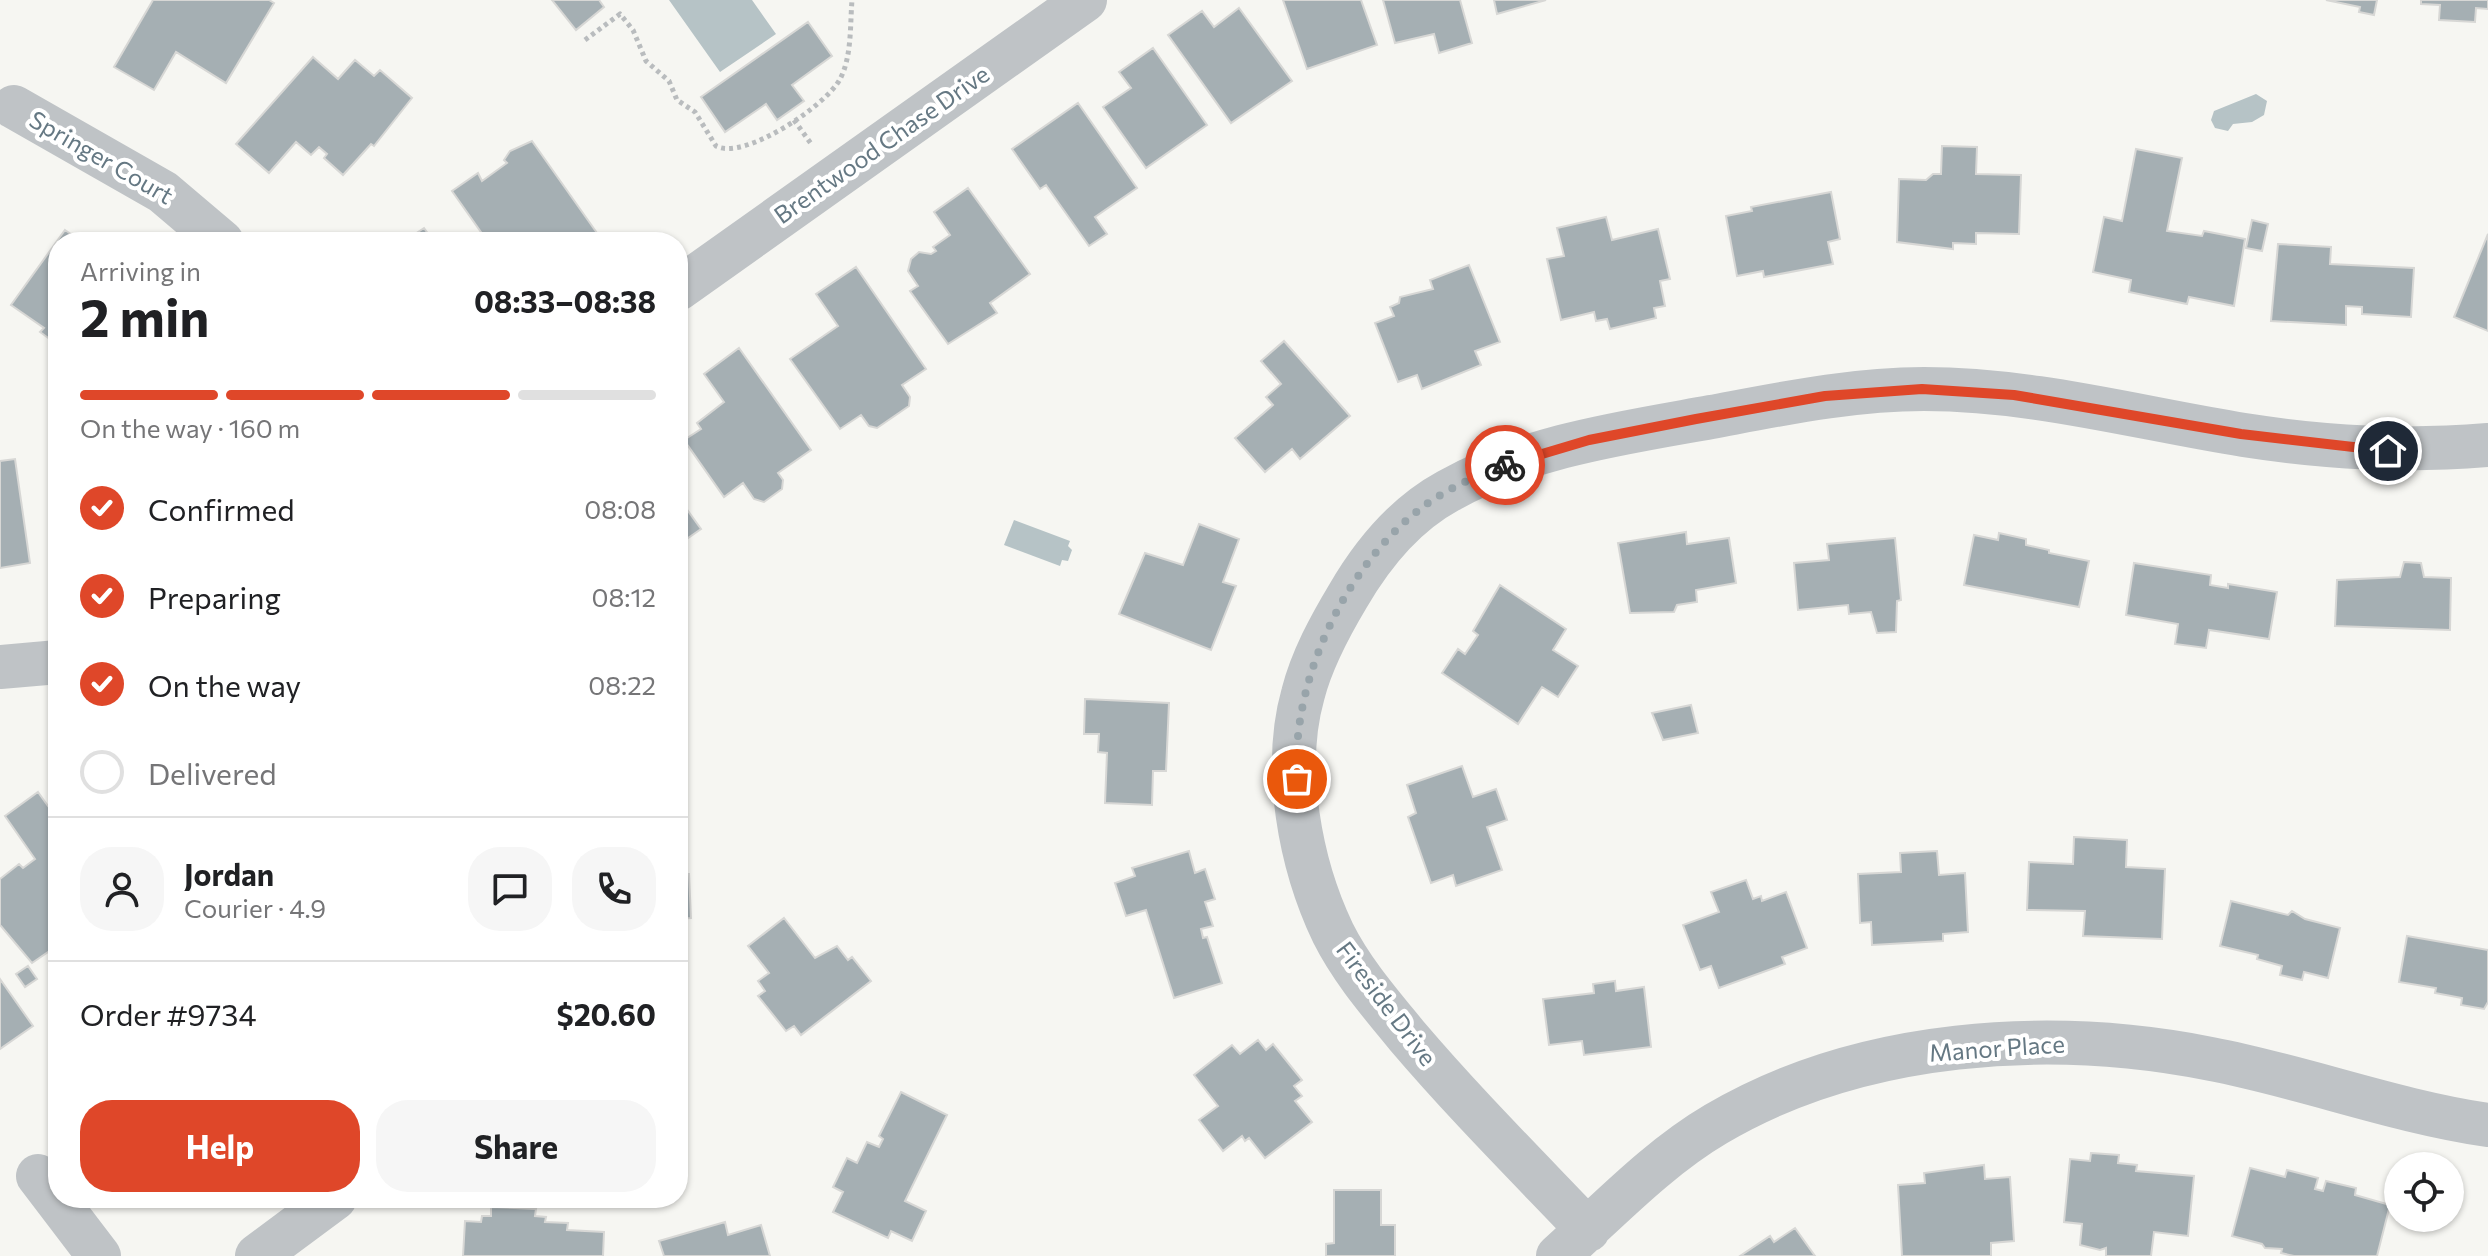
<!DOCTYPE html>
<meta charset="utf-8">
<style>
:root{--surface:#fff;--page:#f6f6f6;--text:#202124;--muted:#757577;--line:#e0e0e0;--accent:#df4729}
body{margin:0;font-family:Commissioner,sans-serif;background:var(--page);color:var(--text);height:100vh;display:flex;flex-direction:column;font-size:30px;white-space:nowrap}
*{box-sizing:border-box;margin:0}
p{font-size:26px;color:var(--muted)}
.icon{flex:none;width:44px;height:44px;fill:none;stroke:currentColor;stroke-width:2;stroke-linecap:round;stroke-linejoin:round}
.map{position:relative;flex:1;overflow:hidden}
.drawer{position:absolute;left:48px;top:232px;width:640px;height:976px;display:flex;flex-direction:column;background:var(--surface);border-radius:32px;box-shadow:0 2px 6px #0004}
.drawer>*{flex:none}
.controls{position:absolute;left:2384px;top:1152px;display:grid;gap:16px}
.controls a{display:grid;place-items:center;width:80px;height:80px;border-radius:50%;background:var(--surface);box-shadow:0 2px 6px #0004;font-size:40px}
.pin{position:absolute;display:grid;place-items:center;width:68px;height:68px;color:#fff;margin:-34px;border:4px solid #fff;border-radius:50%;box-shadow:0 2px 8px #0007}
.courier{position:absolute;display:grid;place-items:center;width:80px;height:80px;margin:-40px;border:6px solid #df4729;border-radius:50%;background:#fff;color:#222;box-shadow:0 2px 10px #0007}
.head em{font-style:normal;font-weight:700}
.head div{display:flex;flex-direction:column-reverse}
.head{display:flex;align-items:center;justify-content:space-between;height:136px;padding:0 32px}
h1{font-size:52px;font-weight:700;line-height:60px}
.bar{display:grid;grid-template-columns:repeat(4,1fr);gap:12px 8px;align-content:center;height:96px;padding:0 32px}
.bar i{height:10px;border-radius:6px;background:var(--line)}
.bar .on{background:var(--accent)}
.bar p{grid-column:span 4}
.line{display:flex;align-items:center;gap:20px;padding:0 32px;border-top:2px solid var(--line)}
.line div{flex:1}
.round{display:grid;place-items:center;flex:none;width:84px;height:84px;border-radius:32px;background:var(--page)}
ol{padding:0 32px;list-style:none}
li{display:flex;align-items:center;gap:24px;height:88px}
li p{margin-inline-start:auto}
li .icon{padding:8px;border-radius:50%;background:var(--accent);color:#fff;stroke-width:4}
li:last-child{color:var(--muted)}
li i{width:44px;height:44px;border:4px solid var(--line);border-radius:50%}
.primary-button{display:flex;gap:16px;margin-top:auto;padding:16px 32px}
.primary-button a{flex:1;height:92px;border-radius:32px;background:var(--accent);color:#fff;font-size:32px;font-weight:700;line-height:92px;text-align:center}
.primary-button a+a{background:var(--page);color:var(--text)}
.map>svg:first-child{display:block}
</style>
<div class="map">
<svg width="2488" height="1256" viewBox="0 0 2488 1256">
<rect width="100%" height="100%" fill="#f6f6f2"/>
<path fill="#b6c3c6" d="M669 0H752L776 34 720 72Z
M2256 94 2267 101 2264 115 2252 122 2233 124 2228 131 2215 128 2211 120 2214 111Z
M1014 520 1070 541 1068 546 1072 550 1068 561 1062 560 1060 566 1004 545Z"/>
<path fill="#a5afb3" stroke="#d7d7d5" stroke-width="2" d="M153 0H269L274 3 226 83 176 52 154 90 114 67Z
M552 0H599L604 7 576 30Z
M1283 0H1361L1377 45 1307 69Z
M1383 0H1460L1472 43 1439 53 1434 34 1395 43Z
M1494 0H1546L1497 14Z
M2326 0H2377L2374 15 2359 12 2360 7Z
M2421 0H2488V9L2476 8 2475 22 2439 20 2440 5 2421 4Z
M1239 8 1292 81 1231 123 1168 35 1202 11 1214 27Z
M808 22 832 56 792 85 804 101 777 120 766 104 725 132 701 97Z
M1153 48 1207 125 1146 168 1103 107 1131 88 1119 72Z
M313 57 338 79 355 60 374 76 380 70 412 98 374 146 371 144 343 175 324 158 327 154 319 147 311 155 296 142 269 173 236 144Z
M1078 103 1137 188 1095 217 1107 234 1089 246 1046 185 1040 189 1012 149Z
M532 141 597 233 585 242H488L452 191 478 173 482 181 507 163 504 160 510 151Z
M1942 146 1977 147 1976 174 2021 175 2019 234 1976 233V244L1953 243V249L1897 242 1899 179 1926 180 1933 174H1941Z
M2136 149 2182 158 2167 231 2202 236 2204 231 2245 239 2234 306 2189 297 2187 304 2129 292 2131 280 2093 272 2104 217 2122 221Z
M968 188 1030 274 990 303 997 313 948 344 910 291 918 286 908 271 911 259 919 252 931 254 936 251 933 247 950 235 934 212Z
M1831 192 1840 239 1828 242 1833 264 1764 277 1763 271 1737 276 1726 216 1752 211 1751 207Z
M1606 217 1612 240 1658 229 1670 279 1660 281 1665 306 1654 308 1656 318 1610 329 1607 319 1596 321 1594 312 1561 320 1547 259 1564 256 1557 228Z
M2252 220 2268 224 2262 251 2246 248Z
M424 228 434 242H403Z
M65 230 82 242H58V345L40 332 44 328 11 305Z
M2488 234V331L2454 317Z
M2278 244 2331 247 2330 264 2414 268 2411 317 2362 314V307L2346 306V325L2271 321Z
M1469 265 1500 342 1475 351 1481 365 1422 389 1417 375 1398 382 1375 323 1394 316 1390 307 1399 303 1400 297 1433 289 1430 280Z
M856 267 926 369 902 385 910 397 909 406 877 428 869 426 861 415 840 429 790 359 838 326 816 294Z
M1284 341 1350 416 1300 459 1292 449 1265 472 1235 438 1273 405 1266 397 1281 384 1261 361Z
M739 348 811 450 778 473 783 480 782 489 764 502 754 499 743 483 724 497 684 440 701 429 697 423 724 402 704 374Z
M15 459 30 563 0 568V461Z
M678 497 701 529 678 545Z
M1199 524 1239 539 1223 582 1236 586 1211 650 1119 614 1145 553 1183 565Z
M1686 532 1687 544 1729 538 1736 583 1696 590 1697 602 1677 605 1674 612 1630 613 1618 543Z
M1999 533 2026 539V545L2049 550V553L2089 561 2079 607 1964 585 1974 535 1998 540Z
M1895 538 1901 600 1897 601 1896 632 1877 633 1871 612 1849 614 1848 605 1798 610 1794 563 1829 560 1827 544Z
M2404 562 2421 563 2424 577 2451 578 2450 630 2335 626 2337 580 2400 577Z
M2134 563 2211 575 2210 585 2228 588V584L2277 592 2269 639 2209 630 2206 648 2175 644 2178 624 2126 615Z
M1500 585 1566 629 1553 650 1578 666 1558 697 1542 687 1518 724 1442 673 1458 649 1465 654 1478 635 1473 631Z
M1085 699 1169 703 1166 771H1153L1152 805 1105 803 1107 753 1098 752 1099 734H1084Z
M1691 705 1698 733 1663 740 1652 713Z
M1462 766 1473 797 1496 789 1507 820 1487 827 1502 870 1456 886 1453 875 1431 883 1408 817 1416 813 1407 785Z
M38 792 58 820V955L54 948 32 963 0 925V879L19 864 23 868 35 859 5 816Z
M2074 837 2127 840 2126 867 2165 869 2162 939 2083 936 2085 911 2027 910 2029 862 2073 864Z
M1189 851 1195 873 1205 869 1215 899 1205 902 1213 926 1201 929 1203 938 1207 937 1222 983 1174 998 1146 910 1126 916 1115 883 1135 876 1132 868Z
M1937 851 1939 875 1965 873 1968 932 1943 934V941L1872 945 1871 922 1860 923 1858 874 1901 872 1900 853Z
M678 874H689L691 918 678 919Z
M1746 880 1753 899 1761 896 1762 901 1786 892 1807 948 1782 957 1785 964 1719 988 1711 966 1700 970 1683 925 1719 912 1711 892Z
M2231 901 2288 915 2292 911 2305 919 2340 928 2328 978 2304 972 2302 980 2280 975 2282 966 2257 959 2258 955 2220 946Z
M784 918 815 958 837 946 848 960 852 957 871 981 801 1035 794 1026 786 1031 758 996 765 991 758 981 769 973 748 946Z
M2407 936 2488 950V1002L2484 1009 2461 1005 2462 998 2435 993 2436 988 2399 982Z
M28 966 37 979 25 987 16 974Z
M0 979 33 1026 0 1049Z
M1615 981 1616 991 1644 987 1651 1047 1584 1055 1582 1041 1549 1045 1543 999 1594 993 1593 984Z
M1258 1040 1266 1050 1273 1044 1302 1080 1294 1086 1302 1096 1295 1101 1312 1122 1265 1158 1249 1138 1245 1141 1242 1136 1223 1151 1199 1120 1218 1106 1194 1075 1232 1045 1240 1054Z
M901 1092 947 1115 905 1201 926 1211 912 1241 891 1231 888 1238 833 1212 843 1192 833 1187 847 1158 857 1163 867 1142 879 1147 883 1139 879 1136Z
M2091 1153 2119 1155 2118 1163 2137 1165 2136 1171 2194 1176 2188 1236 2154 1232 2151 1256H2106V1248L2100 1250 2080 1245 2082 1224 2064 1222 2070 1159 2090 1161Z
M1984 1165 1985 1179 2010 1177 2014 1241 1991 1243V1256H1902L1898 1185 1925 1183 1924 1173Z
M2250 1168 2285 1177 2287 1170 2318 1178 2315 1189 2323 1191 2326 1181 2356 1188 2355 1195 2390 1205 2377 1256H2294L2281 1253 2282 1249 2265 1248 2262 1244 2232 1236Z
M1334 1190H1381V1225H1395V1256H1326V1244L1334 1243Z
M491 1207 536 1209 535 1216 546 1217 545 1222 568 1223 567 1230 604 1232 603 1256H463L465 1221 481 1222 482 1216H491Z
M725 1222 728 1235 761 1225 770 1256H664L659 1241Z
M1795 1228 1815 1256H1740L1770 1236 1774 1242Z"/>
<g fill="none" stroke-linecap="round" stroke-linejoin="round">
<path stroke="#b9bcbe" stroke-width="5" stroke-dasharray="4 4" stroke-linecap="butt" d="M585 40 620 14 633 30 646 61 669 81 677 100 695 112 716 146C744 161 827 105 840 79 852 57 850 24 852 0
M794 120 812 145"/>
<path stroke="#bfc3c6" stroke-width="44" d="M14 107 163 192 222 242
M678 289 1085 0
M0 667 58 662
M38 1176 99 1256
M1588 1230C1527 1166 1464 1103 1407 1036 1380 1003 1352 971 1333 933 1300 864 1282 768 1303 694 1312 659 1330 626 1348 596 1373 553 1404 515 1448 491 1528 446 1622 433 1711 417 1781 404 1852 389 1924 389 2033 389 2138 418 2244 435 2328 448 2403 452 2488 445
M257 1256 335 1198
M1558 1256C1608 1211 1658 1158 1716 1124 1860 1039 2050 1027 2211 1059 2305 1077 2393 1111 2488 1125"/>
</g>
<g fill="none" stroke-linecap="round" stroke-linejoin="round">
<path stroke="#98a4aa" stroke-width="8" stroke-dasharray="0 14.4" d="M1297 779C1291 681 1345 565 1424 506 1448 488 1477 476 1505 465"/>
<path stroke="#df4729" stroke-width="10" d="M1505 465 1589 440 1696 419 1825 396 1922 389 2014 395 2241 434 2388 451"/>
</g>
<g text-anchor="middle" stroke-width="8" stroke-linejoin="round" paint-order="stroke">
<g font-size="24" fill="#657883" stroke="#fff">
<text transform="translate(882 145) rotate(-35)" y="8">Brentwood Chase Drive</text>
<text transform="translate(101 158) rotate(30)" y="8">Springer Court</text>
<text transform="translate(1386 1004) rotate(53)" y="8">Fireside Drive</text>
<text transform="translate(1997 1049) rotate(-4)" y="8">Manor Place</text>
</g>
</g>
</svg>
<div class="controls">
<a><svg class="icon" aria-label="locate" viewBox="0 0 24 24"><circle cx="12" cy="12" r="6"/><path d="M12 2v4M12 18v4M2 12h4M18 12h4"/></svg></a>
</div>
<div class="pin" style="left:1297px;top:779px;background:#ea580c"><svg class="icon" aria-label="bag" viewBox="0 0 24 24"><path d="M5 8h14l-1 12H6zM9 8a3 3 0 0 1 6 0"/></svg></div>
<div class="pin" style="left:2388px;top:451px;background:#1f2937"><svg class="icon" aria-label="home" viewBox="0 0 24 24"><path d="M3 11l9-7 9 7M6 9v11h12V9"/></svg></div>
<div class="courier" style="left:1505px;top:465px"><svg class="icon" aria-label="bike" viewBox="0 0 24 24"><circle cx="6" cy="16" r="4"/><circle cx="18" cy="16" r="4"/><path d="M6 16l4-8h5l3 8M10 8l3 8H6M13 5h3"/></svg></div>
<section class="drawer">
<div class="head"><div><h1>2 min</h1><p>Arriving in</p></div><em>08:33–08:38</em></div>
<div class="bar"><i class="on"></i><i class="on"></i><i class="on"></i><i></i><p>On the way · 160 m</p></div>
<ol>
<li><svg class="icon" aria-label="check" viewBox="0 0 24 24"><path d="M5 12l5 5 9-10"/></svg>Confirmed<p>08:08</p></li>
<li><svg class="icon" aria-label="check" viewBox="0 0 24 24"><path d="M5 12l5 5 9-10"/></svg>Preparing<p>08:12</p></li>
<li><svg class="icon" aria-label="check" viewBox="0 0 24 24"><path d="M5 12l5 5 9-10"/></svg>On the way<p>08:22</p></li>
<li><i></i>Delivered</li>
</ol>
<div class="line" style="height:144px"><a class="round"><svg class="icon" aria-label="person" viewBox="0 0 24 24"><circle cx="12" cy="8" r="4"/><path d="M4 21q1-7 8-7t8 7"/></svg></a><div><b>Jordan</b><p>Courier · 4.9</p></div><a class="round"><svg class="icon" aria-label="chat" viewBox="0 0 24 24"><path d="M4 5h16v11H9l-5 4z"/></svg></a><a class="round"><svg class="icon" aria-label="phone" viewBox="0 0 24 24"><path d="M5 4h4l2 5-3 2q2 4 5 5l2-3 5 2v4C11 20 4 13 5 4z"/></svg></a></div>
<div class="line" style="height:104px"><div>Order #9734</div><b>$20.60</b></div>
<div class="primary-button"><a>Help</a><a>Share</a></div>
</section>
</div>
